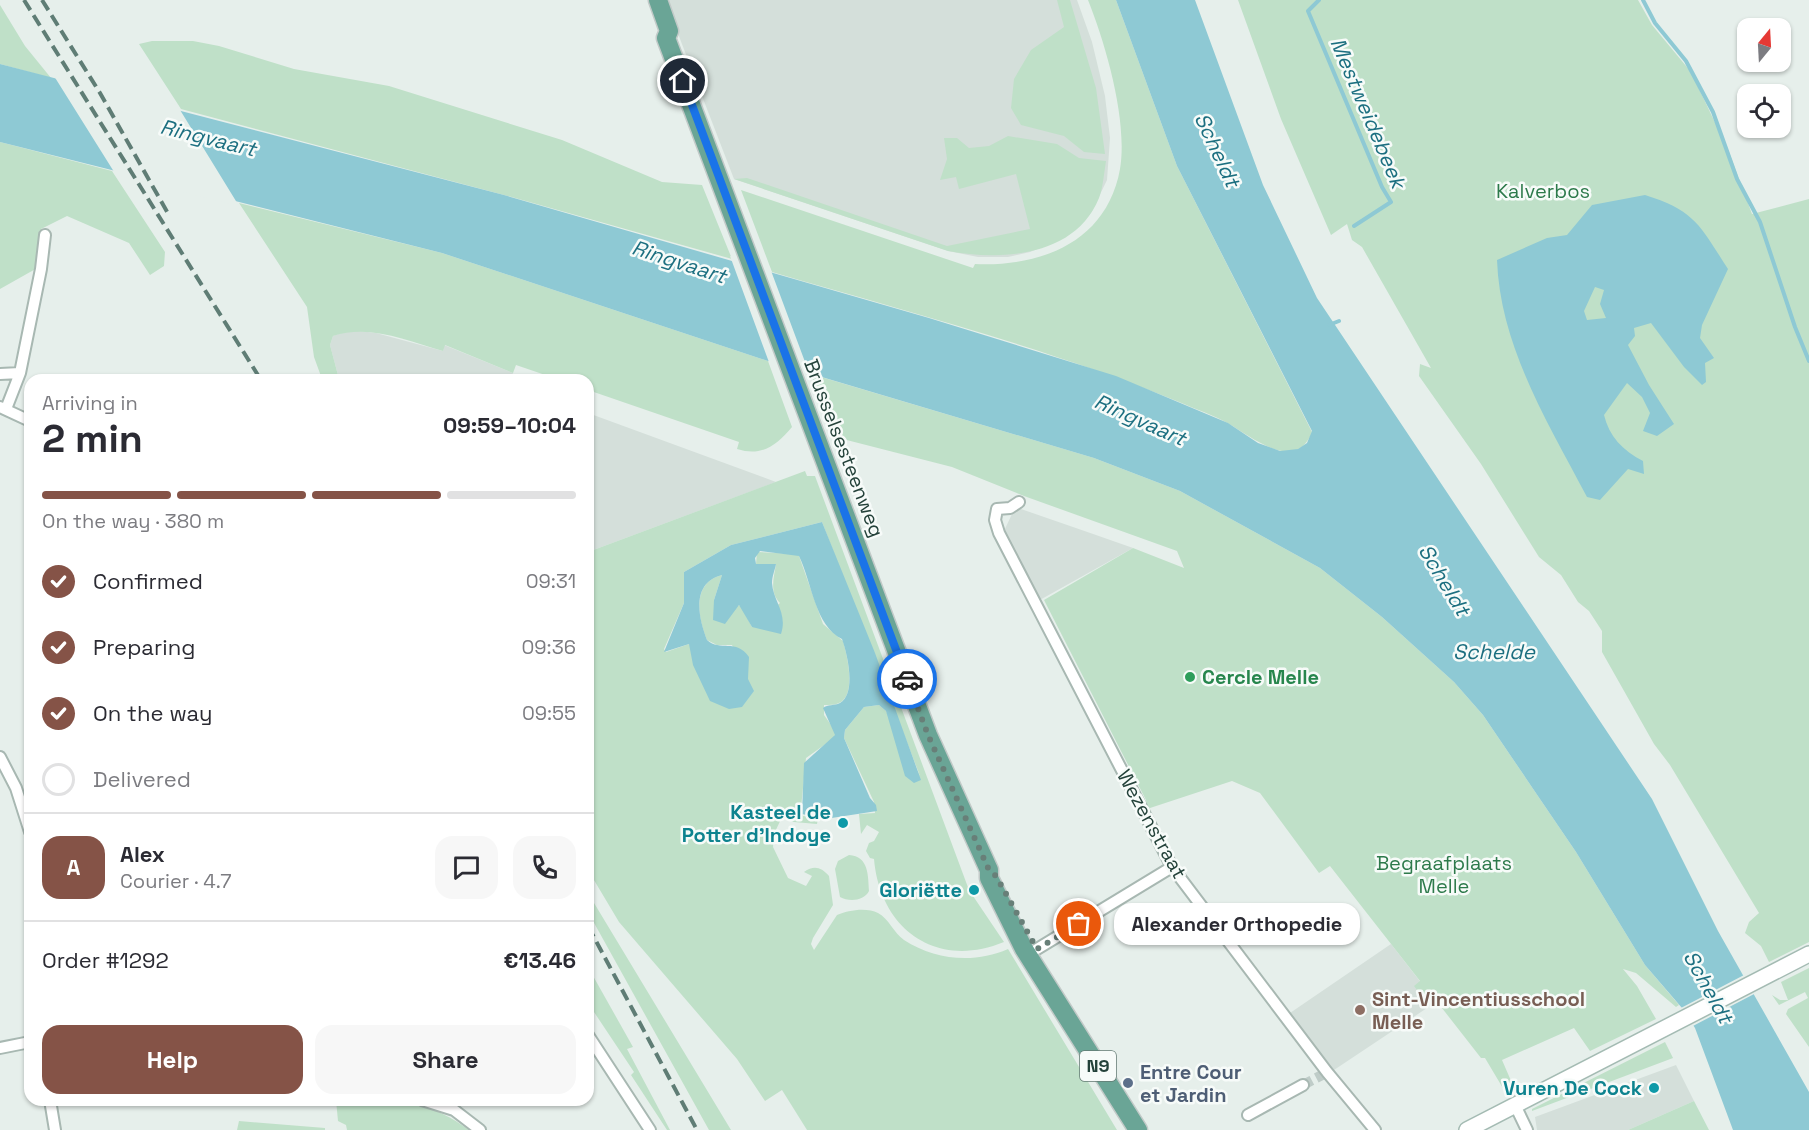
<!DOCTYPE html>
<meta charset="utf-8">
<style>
:root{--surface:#fff;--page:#f7f7f7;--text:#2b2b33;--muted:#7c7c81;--line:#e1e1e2;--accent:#855347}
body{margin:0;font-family:"Space Grotesk",sans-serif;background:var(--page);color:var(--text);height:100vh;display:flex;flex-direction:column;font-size:22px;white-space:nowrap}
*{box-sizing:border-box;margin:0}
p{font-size:20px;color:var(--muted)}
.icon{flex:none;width:33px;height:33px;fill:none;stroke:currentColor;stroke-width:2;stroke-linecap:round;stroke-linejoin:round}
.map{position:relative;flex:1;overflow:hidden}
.details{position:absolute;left:24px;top:374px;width:570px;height:732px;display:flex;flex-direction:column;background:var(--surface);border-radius:18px;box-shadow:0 2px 4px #0004}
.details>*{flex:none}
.needle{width:39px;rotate:18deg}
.controls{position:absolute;left:1737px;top:18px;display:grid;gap:12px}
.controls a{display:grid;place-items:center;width:54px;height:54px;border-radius:12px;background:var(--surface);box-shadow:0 2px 4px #0004;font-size:30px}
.pin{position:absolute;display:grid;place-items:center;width:51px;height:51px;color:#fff;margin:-26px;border:3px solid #fff;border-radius:50%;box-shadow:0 2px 6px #0007}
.courier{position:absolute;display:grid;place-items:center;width:60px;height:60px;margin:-30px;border:4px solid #1a73e8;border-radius:50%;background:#fff;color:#222;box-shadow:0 2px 8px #0007}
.bubble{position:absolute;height:42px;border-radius:18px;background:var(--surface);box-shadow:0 2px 4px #0004;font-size:20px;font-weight:700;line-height:42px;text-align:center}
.overview em{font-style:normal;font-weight:700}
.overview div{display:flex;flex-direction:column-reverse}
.overview{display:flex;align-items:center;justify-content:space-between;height:102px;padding:0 18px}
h1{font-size:39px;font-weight:700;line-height:45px}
.bar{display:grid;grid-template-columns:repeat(4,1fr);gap:9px 6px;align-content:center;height:72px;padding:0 18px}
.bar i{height:8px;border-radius:4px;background:var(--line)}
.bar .active{background:var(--accent)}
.bar p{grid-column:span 4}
.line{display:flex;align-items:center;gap:15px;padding:0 18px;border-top:2px solid var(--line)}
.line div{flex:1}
.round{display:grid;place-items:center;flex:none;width:63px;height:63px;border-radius:18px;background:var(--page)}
ol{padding:0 18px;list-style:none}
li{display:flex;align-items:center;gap:18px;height:66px}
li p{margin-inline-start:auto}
li .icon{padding:6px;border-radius:50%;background:var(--accent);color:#fff;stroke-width:4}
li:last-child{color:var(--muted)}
li i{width:33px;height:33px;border:3px solid var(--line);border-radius:50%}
.action{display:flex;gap:12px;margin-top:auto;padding:12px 18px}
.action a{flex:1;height:69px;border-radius:18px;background:var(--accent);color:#fff;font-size:24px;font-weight:700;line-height:69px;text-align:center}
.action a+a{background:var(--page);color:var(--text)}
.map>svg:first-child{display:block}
</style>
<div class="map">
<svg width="1809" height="1130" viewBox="0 0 1809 1130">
<rect width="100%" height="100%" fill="#e6efeb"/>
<path fill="#d4dfda" d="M665 0H1077L1092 42 1105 96 1110 138 1107 180 1091 213 1073 231 1059 240 1030 252 1008 257H978L948 251 734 179Z
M350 330 376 333 443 351 444 345 513 373 510 380 339 379 330 345 333 336Z
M588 413 776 482 588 552Z
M1021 509 1096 535 1133 548 1038 601 1004 531 1012 514Z
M1391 944 1436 1002 1334 1070 1290 1013Z
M1676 1065 1694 1101 1628 1130H1537L1535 1117Z"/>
<path fill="#bfe0c8" d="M1057 0H1070L1096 88 1105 154 1084 152 1064 136 1021 125 1011 108 1014 79 1031 50 1064 27Z
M1088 0H1116L1177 166 1312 432C1296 474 1252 437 1229 424 1214 415 1195 409 1179 402 1048 348 908 312 772 272L741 190 973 268 975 264C1041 267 1107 242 1120 169 1128 121 1106 45 1088 0Z
M1238 0H1638L1652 25 1691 72 1729 152 1752 214 1809 199V942L1769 962 1761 946 1745 933 1749 922 1759 913 1670 765 1654 744 1602 652V631L1589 611 1578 602 1561 575 1539 557 1481 464 1419 376 1420 364 1431 368 1362 247 1352 240 1347 224 1331 235 1281 119Z
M0 5 25 46 51 78 0 64Z
M152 41H193L219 46 294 69 389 86 562 140 662 182 702 185 732 259 504 195 181 109 139 44Z
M1008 136 1057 144 1079 158 1106 161C1104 173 1103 188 1099 198 1075 257 1001 261 948 251L734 179 747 178 947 246 1030 229 1016 174 959 189 956 177 940 180 947 159 944 138H957L969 148 989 146Z
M0 142 112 171 165 252 164 266 150 275 129 243 67 216 41 229 39 267 0 289Z
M239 203 442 253 768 361 792 427C777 445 762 457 737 449L739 442 588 390V380L557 379 516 365 513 373 445 345 443 351C407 341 370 324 333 336L330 345 339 379H322L314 357 307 307Z
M811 374 1094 458 1180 491 1320 568 1382 617 1454 682 1483 715 1576 852 1645 965 1679 1005 1676 1007 1636 973 1623 969 1637 986 1656 1019 1590 1051 1574 1028 1502 1060 1515 1090 1507 1095 1485 1058H1481L1431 994 1424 999 1414 986 1420 981 1330 866 1319 873 1260 793 1232 781 1147 809 1146 800 1044 600 1133 548 1184 568 1177 551 1024 496 952 467 831 436V427Z
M805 471 807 476H815L969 890 1004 942C936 970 880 929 874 859L870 858 866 851 869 843 874 841 879 832 867 825 861 834 859 814 875 813 874 802 844 738 845 730 864 707 879 705 886 711 920 776 822 522 731 545 684 572V603L664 649 666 652 689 644 748 679 732 645H717L707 640C698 618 691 583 722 575L714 600 741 606 752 627 780 603C769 592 774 577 776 564H756L757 552 796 554 799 556 823 624 843 641C847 655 857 695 839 703 835 705 829 705 824 705V715L836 732 834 738 806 758 801 808 803 816 818 818 817 824 794 822 782 817 774 834 773 847 788 878 806 886 812 876 804 872C814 865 821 867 829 876L833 905 813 938 811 944 814 950 837 915C848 910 867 907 878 913 889 919 894 933 904 940 935 960 974 964 1008 949L1117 1130H807L782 1090 765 1101 737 1059 619 922 588 870V552Z
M849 855C869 856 868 876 869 891 864 901 849 902 840 897L835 869 838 861Z
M588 893 731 1130H709L588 912Z
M588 967 633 1047 627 1049 670 1130H667L631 1075 634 1072 588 1003Z
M1809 968V1047L1786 1014 1788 1009 1808 998 1805 992 1779 1005 1772 995 1780 1000H1788L1781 982Z
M1665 1042 1673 1058 1532 1111V1109Z
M336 1100C385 1099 428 1098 469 1130H347L346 1125 338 1121Z
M1694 1101 1709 1130H1628Z
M239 1121 325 1128V1130H237Z"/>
<path fill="#8ec9d4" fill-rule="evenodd" d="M1116 0H1195L1263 185 1317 298 1652 799 1718 931 1809 1092V1130H1733L1695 1028 1682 1008 1645 965 1576 852 1483 715 1454 682 1382 617 1320 568 1180 491 1094 458 768 361 442 253 0 142V64L504 195 929 318 1116 376 1228 423 1258 443 1280 451 1298 449 1307 443 1312 431 1177 166Z
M1645 195C1696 211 1700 226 1728 269L1702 325 1700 338 1714 358 1705 363 1706 382 1702 385 1684 367 1651 323 1634 328 1635 336 1628 345 1649 385 1674 424 1657 436 1643 431 1650 413 1642 397 1627 383 1604 415C1609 436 1623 451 1643 461L1644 474 1628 469 1600 500 1587 497C1548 423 1500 346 1497 260L1547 238 1567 235 1592 205ZM1595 287 1604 290 1600 304 1606 318 1587 320 1584 311Z
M822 522 875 653 921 780 914 783 905 776 886 711 879 705 864 707 845 730 844 738 870 798 876 805 877 811 825 819 802 814 804 763 835 735 823 708C828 704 834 706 840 703 857 693 847 653 842 639 815 626 812 583 799 556L760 551 755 558 756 564H776C775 570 772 576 772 583 773 601 788 613 781 634L752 627 739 605 725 624 713 620 714 600 722 575C691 583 698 617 707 640 720 652 736 638 749 657L748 679 754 691 742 707 729 709 710 701 693 665 689 644 664 652 684 603V572L731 545Z"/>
<path fill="#e6efeb" d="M54 76 177 105 239 206 116 175Z
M730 256 770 268 811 378 770 365Z
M1746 974 1756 993 1691 1027 1679 1009Z"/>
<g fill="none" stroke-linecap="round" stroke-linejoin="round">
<path stroke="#8ec9d4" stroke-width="4" d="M1319 0 1308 11 1382 187 1391 202 1354 226
M1643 0 1655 23 1686 61 1713 112 1737 179 1760 222 1795 327 1809 361
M1329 325 1339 321"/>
<path stroke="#bfccc8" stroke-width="10" stroke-dasharray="10 5" stroke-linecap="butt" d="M1303 1085 1322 1075"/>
<g stroke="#a8b8b2" stroke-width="14">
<path id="minor" d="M20 373 41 269 45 235
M0 374 20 373 6 409
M0 407 30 421
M1019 502 1010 508 997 509 995 520 999 533 1172 867 1327 1072 1375 1130
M0 757 16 788 30 832
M1037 949 1172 867
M588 1035 650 1130
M0 1048 30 1042
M50 1100 55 1130
M422 1100 454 1110 480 1130
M1515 1105 1527 1130
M1248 1115 1303 1085"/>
</g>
<g stroke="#a4bbb3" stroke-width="18">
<path id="secondary" d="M1467 1130 1809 954"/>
</g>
<g stroke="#c2cac8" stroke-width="21">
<path id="primary" d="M658 0 669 31 666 38 928 735 989 870V878L1024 949 1138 1130"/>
</g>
<use href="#minor" stroke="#fff" stroke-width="10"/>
<use href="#secondary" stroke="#fff" stroke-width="15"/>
<use href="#primary" stroke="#6aa596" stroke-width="18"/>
<path stroke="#5f7d75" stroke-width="4" stroke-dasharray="12 6" stroke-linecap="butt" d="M24 0 261 380
M42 0 100 93 170 217
M588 926 697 1130"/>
</g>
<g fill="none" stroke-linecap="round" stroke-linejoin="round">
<path stroke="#687f78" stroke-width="6" stroke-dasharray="0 10.8" d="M907 679 928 735 989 870 996 876 1037 949 1079 924"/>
<path stroke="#1a73e8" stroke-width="8" d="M683 81 907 679"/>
</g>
<circle fill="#2e9e5b" stroke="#f7fbf9" stroke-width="2" cx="1190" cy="677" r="6"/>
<g fill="#0f9aa8" stroke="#f7fbf9" stroke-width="2">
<circle cx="843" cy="823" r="6"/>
<circle cx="974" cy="890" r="6"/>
<circle cx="1654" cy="1088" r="6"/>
</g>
<circle fill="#8d6e63" stroke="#f7fbf9" stroke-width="2" cx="1360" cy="1010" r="6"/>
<circle fill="#5c6f8a" stroke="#f7fbf9" stroke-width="2" cx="1128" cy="1083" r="6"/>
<g text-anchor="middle" stroke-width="5" stroke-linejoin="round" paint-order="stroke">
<rect fill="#f7fbf9" stroke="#637a73" stroke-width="1.5" x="1080" y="1051" width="36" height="30" rx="4.5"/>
<g font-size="18" font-weight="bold" fill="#24423a">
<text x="1098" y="1072">N9</text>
</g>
<g font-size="20" fill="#2d7a4b" stroke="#f7fbf9">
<text x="1543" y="198">Kalverbos</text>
<text x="1444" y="870">Begraafplaats<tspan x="1444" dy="23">Melle</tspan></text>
</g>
<g font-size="20" fill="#24423a" stroke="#f7fbf9">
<text transform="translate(844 448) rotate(69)" y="7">Brusselsesteenweg</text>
<text transform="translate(1152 824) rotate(61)" y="7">Wezenstraat</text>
</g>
<g font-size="20" font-weight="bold" fill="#27864d" stroke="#f7fbf9" text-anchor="start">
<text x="1202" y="684">Cercle Melle</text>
</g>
<g font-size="20" font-weight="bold" fill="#0d838f" stroke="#f7fbf9" text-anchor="end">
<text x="831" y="819">Kasteel de<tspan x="831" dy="23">Potter d'Indoye</tspan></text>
<text x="962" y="897">Gloriëtte</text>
<text x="1642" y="1095">Vuren De Cock</text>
</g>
<g font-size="20" font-weight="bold" fill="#785e54" stroke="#f7fbf9" text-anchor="start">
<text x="1372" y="1006">Sint-Vincentiusschool<tspan x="1372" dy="23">Melle</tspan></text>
</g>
<g font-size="20" font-weight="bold" fill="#4e5e75" stroke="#f7fbf9" text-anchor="start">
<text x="1140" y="1079">Entre Cour<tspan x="1140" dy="23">et Jardin</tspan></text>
</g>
<g font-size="21" font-style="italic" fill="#1c6f80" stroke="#f7fbf9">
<text transform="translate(1368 113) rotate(67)" y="7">Mestweidebeek</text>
<text transform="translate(208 138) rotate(14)" y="7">Ringvaart</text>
<text transform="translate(1217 150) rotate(65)" y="7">Scheldt</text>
<text transform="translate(679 262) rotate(18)" y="7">Ringvaart</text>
<text transform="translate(1140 420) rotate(24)" y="7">Ringvaart</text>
<text transform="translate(1444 580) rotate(59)" y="7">Scheldt</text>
<text x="1494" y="659">Schelde</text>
<text transform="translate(1708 987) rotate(61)" y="7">Scheldt</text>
</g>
</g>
</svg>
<div class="controls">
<a><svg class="needle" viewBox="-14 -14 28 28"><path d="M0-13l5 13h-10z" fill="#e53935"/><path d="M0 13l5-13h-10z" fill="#7c7c81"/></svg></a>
<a><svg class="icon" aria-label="locate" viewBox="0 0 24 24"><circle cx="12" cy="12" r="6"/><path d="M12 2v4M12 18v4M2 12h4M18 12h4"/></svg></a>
</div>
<div class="pin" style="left:1079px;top:924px;background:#ea580c"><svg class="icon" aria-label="bag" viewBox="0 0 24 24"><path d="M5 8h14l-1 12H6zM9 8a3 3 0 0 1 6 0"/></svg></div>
<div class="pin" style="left:683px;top:81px;background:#1f2937"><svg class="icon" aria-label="home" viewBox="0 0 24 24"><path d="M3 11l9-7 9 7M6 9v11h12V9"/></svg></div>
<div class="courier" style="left:907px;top:679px"><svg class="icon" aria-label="car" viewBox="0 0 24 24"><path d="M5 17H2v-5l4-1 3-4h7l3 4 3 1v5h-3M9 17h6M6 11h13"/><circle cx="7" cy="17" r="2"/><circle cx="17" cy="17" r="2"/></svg></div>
<div class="bubble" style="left:1114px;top:903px;width:246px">Alexander Orthopedie</div>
<section class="details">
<div class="overview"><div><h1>2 min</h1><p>Arriving in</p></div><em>09:59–10:04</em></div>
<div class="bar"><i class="active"></i><i class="active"></i><i class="active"></i><i></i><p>On the way · 380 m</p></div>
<ol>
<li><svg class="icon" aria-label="check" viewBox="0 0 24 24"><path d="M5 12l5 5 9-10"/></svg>Confirmed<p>09:31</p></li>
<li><svg class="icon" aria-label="check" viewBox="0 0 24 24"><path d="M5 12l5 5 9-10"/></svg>Preparing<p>09:36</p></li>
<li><svg class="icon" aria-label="check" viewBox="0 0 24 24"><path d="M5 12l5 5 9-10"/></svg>On the way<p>09:55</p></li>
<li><i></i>Delivered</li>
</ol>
<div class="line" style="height:108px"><b class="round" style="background:var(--accent);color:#fff">A</b><div><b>Alex</b><p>Courier · 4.7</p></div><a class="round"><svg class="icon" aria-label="chat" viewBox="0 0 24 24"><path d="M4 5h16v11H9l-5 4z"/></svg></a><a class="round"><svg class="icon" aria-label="phone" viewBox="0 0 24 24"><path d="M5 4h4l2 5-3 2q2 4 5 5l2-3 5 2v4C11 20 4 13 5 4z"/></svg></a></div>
<div class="line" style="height:78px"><div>Order #1292</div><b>€13.46</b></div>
<div class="action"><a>Help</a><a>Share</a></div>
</section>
</div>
